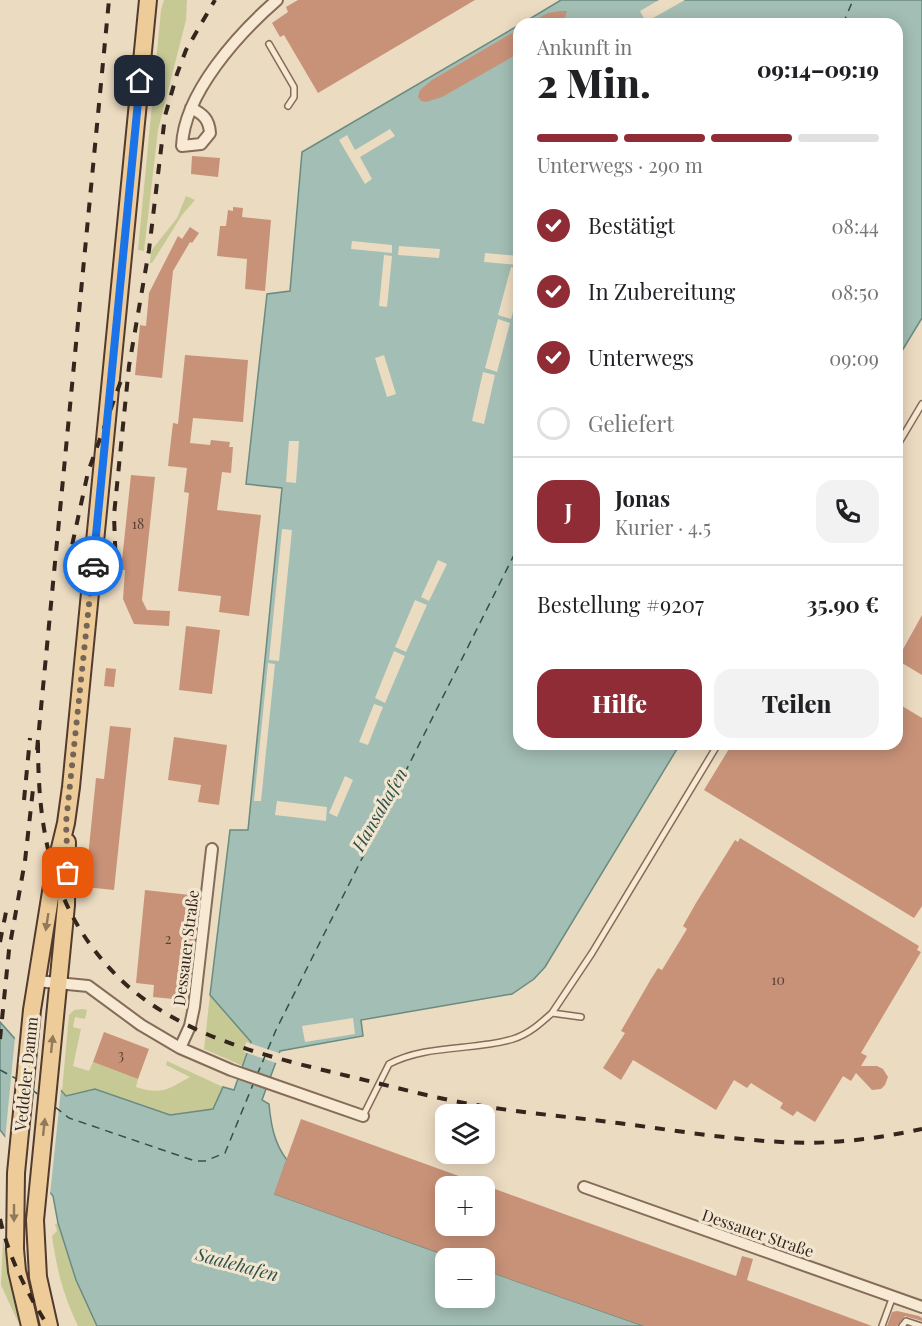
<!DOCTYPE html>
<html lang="de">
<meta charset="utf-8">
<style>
:root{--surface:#fff;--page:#f2f2f2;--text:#202124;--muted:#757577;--line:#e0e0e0;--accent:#902c36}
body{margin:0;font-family:"Playfair Display",serif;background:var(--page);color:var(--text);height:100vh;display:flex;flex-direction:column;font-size:22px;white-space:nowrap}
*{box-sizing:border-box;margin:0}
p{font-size:20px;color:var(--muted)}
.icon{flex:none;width:33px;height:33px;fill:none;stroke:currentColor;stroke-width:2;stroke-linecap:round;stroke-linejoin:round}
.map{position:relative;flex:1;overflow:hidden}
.details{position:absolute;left:513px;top:18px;width:390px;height:732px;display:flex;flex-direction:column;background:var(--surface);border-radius:18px;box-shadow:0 3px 15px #0003}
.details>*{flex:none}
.fabs{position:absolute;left:435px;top:1104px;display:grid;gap:12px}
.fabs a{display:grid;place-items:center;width:60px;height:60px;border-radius:12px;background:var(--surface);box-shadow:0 3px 15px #0003;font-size:30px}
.pin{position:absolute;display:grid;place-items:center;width:51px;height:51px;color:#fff;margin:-26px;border-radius:12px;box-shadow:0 3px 9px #0006}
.courier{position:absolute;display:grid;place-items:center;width:60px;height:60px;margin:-30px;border:4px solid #1a73e8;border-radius:50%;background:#fff;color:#222;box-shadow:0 2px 8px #0007}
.overview em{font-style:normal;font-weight:800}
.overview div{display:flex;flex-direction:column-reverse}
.overview{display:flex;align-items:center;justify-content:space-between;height:102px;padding:0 24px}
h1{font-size:39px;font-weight:800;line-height:45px}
.bar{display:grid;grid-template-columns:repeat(4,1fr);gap:9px 6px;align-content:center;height:72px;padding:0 24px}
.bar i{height:8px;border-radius:4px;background:var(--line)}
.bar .current{background:var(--accent)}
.bar p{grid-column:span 4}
.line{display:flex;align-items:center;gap:15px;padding:0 24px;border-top:2px solid var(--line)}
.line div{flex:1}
.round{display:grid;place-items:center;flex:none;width:63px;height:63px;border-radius:18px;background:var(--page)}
ol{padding:0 24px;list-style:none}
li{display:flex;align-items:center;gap:18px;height:66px}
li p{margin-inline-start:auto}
li .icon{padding:6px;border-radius:50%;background:var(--accent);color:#fff;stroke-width:4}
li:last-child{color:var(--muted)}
li i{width:33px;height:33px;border:3px solid var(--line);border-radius:50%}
.button{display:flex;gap:12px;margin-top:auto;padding:12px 24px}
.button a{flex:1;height:69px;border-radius:18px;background:var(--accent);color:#fff;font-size:24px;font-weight:800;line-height:69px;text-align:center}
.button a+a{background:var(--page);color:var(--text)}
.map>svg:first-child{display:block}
</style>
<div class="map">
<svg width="922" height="1326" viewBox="0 0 922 1326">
<rect width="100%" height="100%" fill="#ebdbc1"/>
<path fill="#c7c995" d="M164 0H187L186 20 158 130 144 251 138 250 161 10Z
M186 196 195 200 182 215 152 263H150L151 251 177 218Z
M210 995 251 1042 243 1066 204 1049Z
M83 1009 87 1010 85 1019 75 1017 73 1027 81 1029 73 1066 89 1071 93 1062 138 1079 136 1087C161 1095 167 1090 190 1077L166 1065 167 1061 223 1087 213 1109 170 1115 95 1089 66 1096 62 1091 69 1015 74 1010Z
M58 1223 76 1280 97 1326H78C63 1294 57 1271 52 1236L57 1231 55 1224Z
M3 1240 19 1311 18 1322 1 1285Z"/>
<path fill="#a3beb4" stroke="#6b8b80" stroke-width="1.5" d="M561 0H922V318L897 359V24H521Z
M519 25V744H680L545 967 534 979 512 994 361 1020 363 1036 280 1051 262 1100 269 1104C271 1125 274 1143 287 1160L275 1194 454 1258H446V1298H484L485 1270 644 1326H97L76 1280 58 1223 53 1196 0 1130V1022L66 1096 95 1089 170 1115 213 1109 223 1087 234 1090 251 1042 210 995 230 830H248L282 488 246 484 267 294 290 291 302 152Z"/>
<path fill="#ebdbc1" d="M659 0H685L646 22 640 11Z
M390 129 395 136 360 157 372 179 365 184 339 140 347 135 355 150Z
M352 241 392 245V253L351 249Z
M399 246 440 249 439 258 398 255Z
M485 253 519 256V265L484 262Z
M384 255 392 256 387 307 379 306Z
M511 267 519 269V292L511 319 498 315Z
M498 319 510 323 497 372 485 368Z
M384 355 396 394 387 397 375 358Z
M483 372 495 375 484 424 472 421Z
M289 441H299L296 483 286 482Z
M282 529 292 530 279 661 269 660Z
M438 560 447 564 429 601 421 597Z
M415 600 427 605 406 652 395 647Z
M394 651 405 656 385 703 375 698Z
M268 663 275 664 261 801H254Z
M374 704 383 707 368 745 359 742Z
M345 776 353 780 337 817 329 813Z
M277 801 327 807 326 821 275 815Z
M353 1018 355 1034 305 1042 302 1026Z
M15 1037 61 1089 50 1195 5 1140Z
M246 1042 282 1054 279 1064 244 1052Z"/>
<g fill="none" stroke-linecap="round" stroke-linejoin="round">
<path stroke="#2d534d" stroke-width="1.5" stroke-dasharray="8 6" stroke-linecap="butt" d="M843 24 853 0
M0 1070 17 1079
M257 1075 276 1030 519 545
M31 1089 39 1095
M55 1107 69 1118 195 1161H205L225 1153 254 1082"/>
</g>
<path fill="#c89278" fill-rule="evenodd" d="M298 0H475L318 93 284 35 280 37 272 23 288 12 286 7Z
M561 11H567L563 24H527L548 13Z
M519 29V53L442 97 426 102 421 101 418 97 420 90 432 80Z
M192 156 220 158 218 177 191 174Z
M233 207 243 208 242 217 271 220 265 291 245 289 247 259 217 256 220 226H226L228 210 233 211Z
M190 227 199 233 192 243 190 242 173 271 162 378 135 375 140 325 146 326 149 293 178 236 182 239Z
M185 355 248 360 243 422 193 418 190 443 210 445 211 440 230 442 229 447H233L231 473 222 472 217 510 261 515 249 616 219 612 221 596 178 591 189 493 184 492 187 468 168 466 173 423 178 424Z
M131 475 155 477 142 600 147 610 170 611 169 626 134 624 123 599 125 570H121Z
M922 615V675L897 660Z
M186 626 220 630 212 694 179 690Z
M106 668 116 669 114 687 104 686Z
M897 703 922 718V906L914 918 704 790 732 744H897Z
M110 726 131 728 114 890 85 887 96 778 104 779Z
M174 737 227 745 219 805 198 802 201 785 168 780Z
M740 838 919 946 917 950 921 952 861 1053 867 1056 861 1066H877L883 1069 888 1077 885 1085 881 1089 872 1090 856 1073 851 1081 843 1076 815 1122 797 1111 793 1116 780 1108 783 1103 751 1083 747 1088 734 1080 716 1110 633 1060 621 1080 603 1068 625 1033 621 1031 651 979 658 968 662 970 687 929 683 926 696 903 735 840 738 842Z
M145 890 199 896 189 989H185L184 1000 153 997 154 985 136 983Z
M104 1032 149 1049 138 1079 93 1062Z
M301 1119 736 1276 742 1256 753 1259 747 1280 872 1326H644L484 1270V1258H454L274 1194ZM446 1186H484V1226H446Z
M897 1311 919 1316 922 1318V1321L905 1316 897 1326H887L892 1312Z"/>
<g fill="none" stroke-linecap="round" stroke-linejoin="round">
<g stroke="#846c59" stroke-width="8">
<path id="service" d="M269 44 294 87V97L288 106
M897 446 922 404
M581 1017 552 1013 592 953 718 744
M363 1116 389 1064C427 1044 473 1051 513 1039 529 1034 541 1023 552 1013
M882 1326 893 1296
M902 1326 906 1321 921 1326"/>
</g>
<g stroke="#846c59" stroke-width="14">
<path id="minor" d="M191 108C203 114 209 119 210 133L201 144 182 146C184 93 239 33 277 0
M37 981 88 986 141 1025 180 1048 231 1070 363 1116
M180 1048 190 1026 194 1007 212 849
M584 1187 922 1307"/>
</g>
<g stroke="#523b2e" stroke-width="20">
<path id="primary" d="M30 1326 17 1271 15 1249 16 1173 32 1010 54 873 66 823 71 787 148 0
M49 1326 38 1277 35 1220 66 905 67 842"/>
</g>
<use href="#service" stroke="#f7e9d3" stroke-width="5"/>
<use href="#minor" stroke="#f7e9d3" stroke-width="10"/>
<use href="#primary" stroke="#ec9" stroke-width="16"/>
<path stroke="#34261d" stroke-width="4" stroke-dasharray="10 10" stroke-linecap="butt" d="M68 564 88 472 123 375
M116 571 114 515 129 366 149 250 165 116 177 74 186 50 215 0
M38 743C38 833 52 912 119 978 180 1037 269 1057 348 1076 391 1086 433 1098 476 1105 523 1113 571 1117 618 1123 672 1130 726 1139 781 1142 828 1145 876 1139 922 1129
M37 750 109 0
M24 800 30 738
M0 942 7 907
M0 1039 9 950 25 861 33 789
M0 1219C9 1258 27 1293 48 1326"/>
</g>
<defs><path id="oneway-solid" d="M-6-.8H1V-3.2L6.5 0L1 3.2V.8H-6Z" transform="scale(1.5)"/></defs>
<g fill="#91795b">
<use href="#oneway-solid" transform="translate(47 922) rotate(99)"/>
<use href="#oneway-solid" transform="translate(52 1044) rotate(-84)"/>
<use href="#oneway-solid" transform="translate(44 1127) rotate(-84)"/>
<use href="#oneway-solid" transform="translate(14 1213) rotate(90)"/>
</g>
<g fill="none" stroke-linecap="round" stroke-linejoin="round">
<path stroke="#746556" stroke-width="6" stroke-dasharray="0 10.8" d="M68 873 66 823 93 566"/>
<path stroke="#1a73e8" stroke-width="8" d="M93 566 140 81"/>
</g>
<g text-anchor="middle" stroke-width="6" stroke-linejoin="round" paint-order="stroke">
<g font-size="14" fill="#594134">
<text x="138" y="529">18</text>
<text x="168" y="944">2</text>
<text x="778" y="985">10</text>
<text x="121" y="1060">3</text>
</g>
<g font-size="16" fill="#34261d" stroke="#f3e6d0">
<text transform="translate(186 948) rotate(-83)" y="6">Dessauer Straße</text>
<text transform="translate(26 1074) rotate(-84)" y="6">Veddeler Damm</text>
<text transform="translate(758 1233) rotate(19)" y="6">Dessauer Straße</text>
</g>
<g font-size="18" font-style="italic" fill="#2d534d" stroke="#f3e6d0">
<text transform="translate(380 810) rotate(-60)" y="6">Hansahafen</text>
<text transform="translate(237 1265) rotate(15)" y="6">Saalehafen</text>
</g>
</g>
</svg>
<div class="fabs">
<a><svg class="icon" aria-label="layers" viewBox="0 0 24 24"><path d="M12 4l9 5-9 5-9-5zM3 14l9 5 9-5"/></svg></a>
<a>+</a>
<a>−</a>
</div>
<div class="pin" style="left:68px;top:873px;background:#ea580c"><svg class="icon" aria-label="bag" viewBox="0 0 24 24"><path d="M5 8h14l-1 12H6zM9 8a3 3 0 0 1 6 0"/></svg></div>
<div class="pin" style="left:140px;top:81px;background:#1f2937"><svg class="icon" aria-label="home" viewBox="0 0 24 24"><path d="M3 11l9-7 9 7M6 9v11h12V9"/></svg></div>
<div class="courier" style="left:93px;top:566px"><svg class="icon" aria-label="car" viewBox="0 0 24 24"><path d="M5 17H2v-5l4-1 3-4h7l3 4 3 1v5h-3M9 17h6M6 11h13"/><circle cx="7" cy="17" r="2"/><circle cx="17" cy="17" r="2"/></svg></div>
<section class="details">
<div class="overview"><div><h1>2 Min.</h1><p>Ankunft in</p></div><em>09:14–09:19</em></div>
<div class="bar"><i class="current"></i><i class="current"></i><i class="current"></i><i></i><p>Unterwegs · 290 m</p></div>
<ol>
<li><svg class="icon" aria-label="check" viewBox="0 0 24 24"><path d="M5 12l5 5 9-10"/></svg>Bestätigt<p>08:44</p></li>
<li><svg class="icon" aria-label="check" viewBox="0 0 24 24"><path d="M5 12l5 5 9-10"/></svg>In Zubereitung<p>08:50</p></li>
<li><svg class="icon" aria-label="check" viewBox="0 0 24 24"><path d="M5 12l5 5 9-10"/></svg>Unterwegs<p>09:09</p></li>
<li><i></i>Geliefert</li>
</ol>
<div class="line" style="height:108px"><b class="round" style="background:var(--accent);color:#fff">J</b><div><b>Jonas</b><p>Kurier · 4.5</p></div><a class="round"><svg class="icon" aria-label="phone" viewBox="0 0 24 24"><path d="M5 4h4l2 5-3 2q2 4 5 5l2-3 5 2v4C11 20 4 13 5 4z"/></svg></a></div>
<div class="line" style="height:78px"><div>Bestellung #9207</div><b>35.90 €</b></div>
<div class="button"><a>Hilfe</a><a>Teilen</a></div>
</section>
</div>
